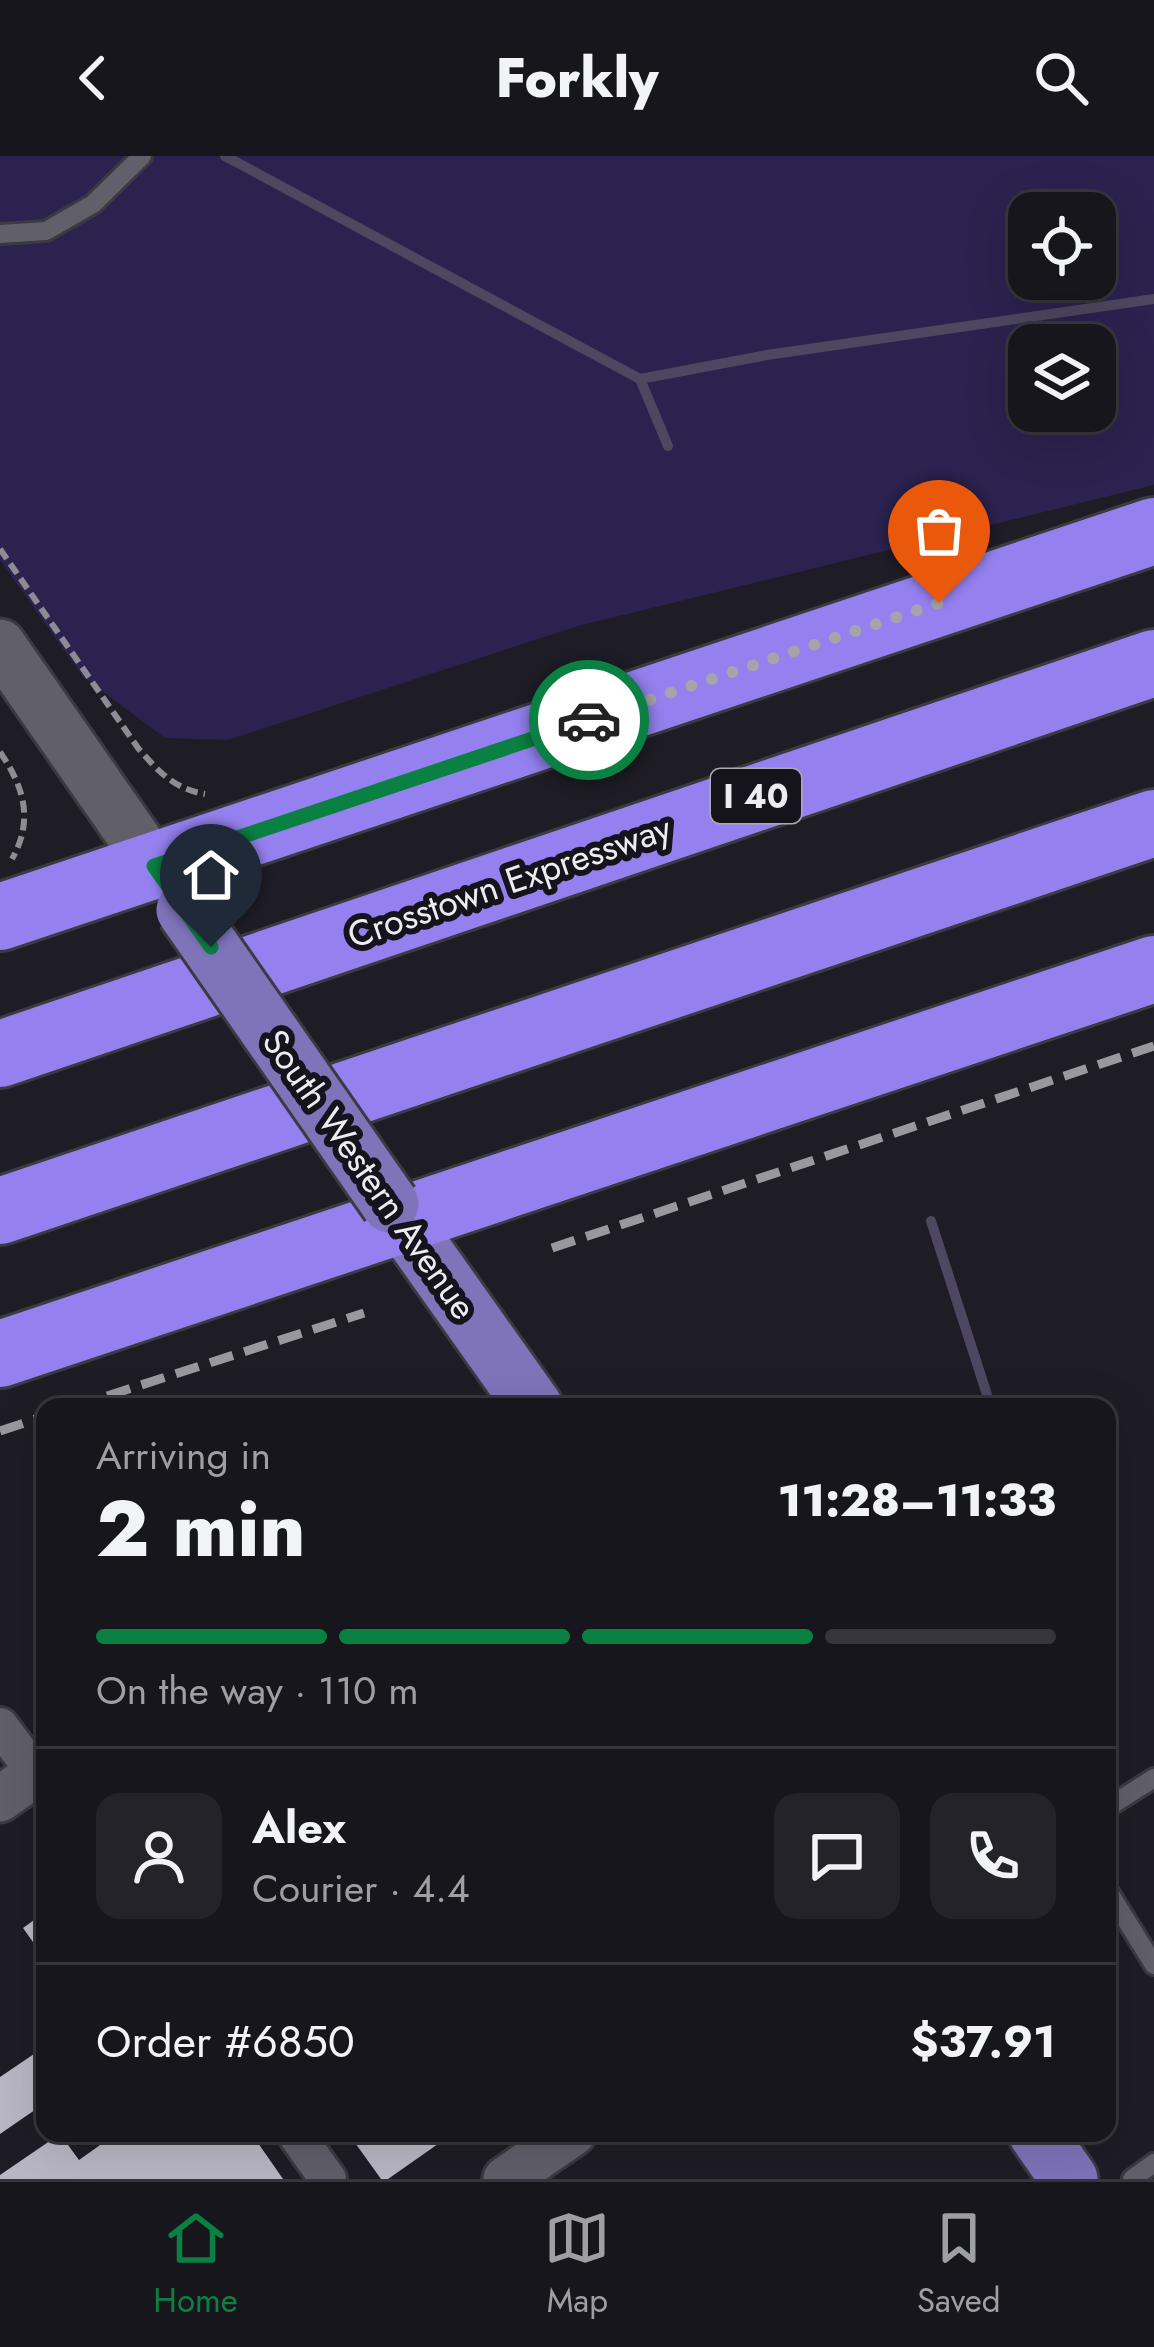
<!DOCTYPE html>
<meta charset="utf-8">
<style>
:root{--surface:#16161c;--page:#232329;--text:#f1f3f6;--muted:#9e9fa3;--line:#35353b;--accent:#0b8043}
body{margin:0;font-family:Jost,sans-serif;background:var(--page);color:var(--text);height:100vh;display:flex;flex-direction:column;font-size:45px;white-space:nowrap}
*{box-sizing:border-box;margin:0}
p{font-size:39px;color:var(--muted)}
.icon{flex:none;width:66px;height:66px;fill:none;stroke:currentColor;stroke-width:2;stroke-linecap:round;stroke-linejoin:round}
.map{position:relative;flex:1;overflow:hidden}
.side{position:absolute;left:36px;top:1242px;width:1080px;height:744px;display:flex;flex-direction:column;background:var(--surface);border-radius:24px;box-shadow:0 12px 48px #0002,0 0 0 3px var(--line)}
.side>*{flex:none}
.fabs{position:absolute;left:1008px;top:36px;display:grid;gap:24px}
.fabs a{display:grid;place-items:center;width:108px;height:108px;border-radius:24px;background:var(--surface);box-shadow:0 12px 48px #0002,0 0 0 3px var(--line);font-size:60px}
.pin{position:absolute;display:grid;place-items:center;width:102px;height:102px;color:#fff;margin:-123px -51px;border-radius:50% 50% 50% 0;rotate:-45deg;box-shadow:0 0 12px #0007}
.pin .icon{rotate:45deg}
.courier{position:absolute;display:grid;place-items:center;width:120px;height:120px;margin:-60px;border:9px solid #0b8043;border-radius:50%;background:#fff;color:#222;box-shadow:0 3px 15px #0007}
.headline em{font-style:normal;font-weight:800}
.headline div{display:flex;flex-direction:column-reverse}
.headline{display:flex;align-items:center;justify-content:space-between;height:204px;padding:0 60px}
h1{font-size:78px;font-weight:800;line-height:90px}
.bar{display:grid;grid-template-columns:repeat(4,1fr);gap:18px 12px;align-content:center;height:144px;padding:0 60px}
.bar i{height:15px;border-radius:9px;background:var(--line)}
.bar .on{background:var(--accent)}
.bar p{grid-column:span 4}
.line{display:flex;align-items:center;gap:30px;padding:0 60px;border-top:3px solid var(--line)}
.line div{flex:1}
.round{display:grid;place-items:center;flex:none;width:126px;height:126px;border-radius:24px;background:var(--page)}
header{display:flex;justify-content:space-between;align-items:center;height:156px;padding:0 60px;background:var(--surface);font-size:54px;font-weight:800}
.tabs{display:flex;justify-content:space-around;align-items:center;height:168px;border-top:3px solid var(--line);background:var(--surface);font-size:33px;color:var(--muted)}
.tabs a{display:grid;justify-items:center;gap:6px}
.tabs .on{color:var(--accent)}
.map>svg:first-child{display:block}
</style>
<header><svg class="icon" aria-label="back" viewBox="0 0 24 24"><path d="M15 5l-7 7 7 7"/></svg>Forkly<svg class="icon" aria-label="search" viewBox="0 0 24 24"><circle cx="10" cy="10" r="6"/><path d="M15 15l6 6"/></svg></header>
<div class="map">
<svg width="1154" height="2023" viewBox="0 0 1154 2023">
<rect width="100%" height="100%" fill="#1e1d26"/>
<path fill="#2b224f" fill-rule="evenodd" d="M0 0H1154V329L578 470 228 584 165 582 83 521 0 404ZM1029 57H1095V123H1029ZM1029 189H1095V255H1029Z"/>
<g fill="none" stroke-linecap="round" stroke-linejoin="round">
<path stroke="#4d485f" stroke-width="10" d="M225 0 640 223 668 290
M640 223 767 199 1154 143
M931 1065 991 1251"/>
</g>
<path fill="#b8b7c3" d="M45 1756V1803L23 1772Z
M34 1898 45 1915V1947L0 1978V1921Z
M117 1977H251L283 2023H0V2019L60 1978 79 2004Z
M348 1977H430L438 1988 388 2023H381Z"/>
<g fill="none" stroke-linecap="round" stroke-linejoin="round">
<g stroke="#3a3a41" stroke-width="24">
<path id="service" d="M0 78 46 75 93 48 142 0
M1107 1652 1154 1622
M1107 1733 1154 1809
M1132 2023 1154 2007"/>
</g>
<g stroke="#3a3a41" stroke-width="42">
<path id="minor" d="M0 1570 45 1630
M295 1977 328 2023"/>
</g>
<g stroke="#3a3a41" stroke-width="51">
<path id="tertiary" d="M0 1643 45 1611
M506 2023 573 1977"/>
</g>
<g stroke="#3a3a41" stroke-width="57">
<path id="secondary" d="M0 489 154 710"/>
</g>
<g stroke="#3a3a41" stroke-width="63">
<path id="primary" d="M390 1048 534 1251
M1037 1977 1069 2023"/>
</g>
<g stroke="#3a3a41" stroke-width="72">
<path id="motorway" d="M0 761 1154 375
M0 898 1154 507
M0 1055 1154 667
M0 1198 1154 813"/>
</g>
<path stroke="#8d8c93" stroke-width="6" stroke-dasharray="12 6" stroke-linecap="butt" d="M0 393 138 592C158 615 174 633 205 638
M0 596C24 631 34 664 12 703"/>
<use href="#service" stroke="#605f6a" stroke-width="18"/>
<use href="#minor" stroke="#605f6a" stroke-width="36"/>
<use href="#tertiary" stroke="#605f6a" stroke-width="45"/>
<use href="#secondary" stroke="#605f6a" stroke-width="51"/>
<use href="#primary" stroke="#7f73ba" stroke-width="57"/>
<use href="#motorway" stroke="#9481ef" stroke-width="66"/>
<path stroke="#99989f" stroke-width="9" stroke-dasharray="24 12" stroke-linecap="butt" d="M552 1092 1154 890
M73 1251 364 1157
M0 1275 45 1260"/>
<g stroke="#3a3a41" stroke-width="63" stroke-linecap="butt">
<path id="primary-bridge" d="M185 754 390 1048"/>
</g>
<use href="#primary-bridge" stroke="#7f73ba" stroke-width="57"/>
</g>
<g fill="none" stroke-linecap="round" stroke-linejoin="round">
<path stroke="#a5a4ab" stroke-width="12" stroke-dasharray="0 21.6" d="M589 564 939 447"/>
<path stroke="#0b8043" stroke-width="15" d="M211 791 154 710 589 564"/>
</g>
<g text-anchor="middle" stroke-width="12" stroke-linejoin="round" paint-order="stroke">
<rect fill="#15141c" stroke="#acabb2" stroke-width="3" x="711" y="613" width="90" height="54" rx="9"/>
<g font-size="33" font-weight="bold" fill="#edecf2">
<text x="756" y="652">I 40</text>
</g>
<g font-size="36" fill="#edecf2" stroke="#15141c">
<text transform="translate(509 725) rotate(-19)" y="13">Crosstown Expressway</text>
<text transform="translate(370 1018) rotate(55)" y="13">South Western Avenue</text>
</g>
</g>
</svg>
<div class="fabs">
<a><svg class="icon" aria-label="locate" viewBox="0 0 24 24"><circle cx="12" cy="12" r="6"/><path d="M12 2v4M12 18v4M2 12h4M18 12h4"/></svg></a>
<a><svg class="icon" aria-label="layers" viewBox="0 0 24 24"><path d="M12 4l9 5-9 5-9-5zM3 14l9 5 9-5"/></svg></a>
</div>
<div class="pin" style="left:939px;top:447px;background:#ea580c"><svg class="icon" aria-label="bag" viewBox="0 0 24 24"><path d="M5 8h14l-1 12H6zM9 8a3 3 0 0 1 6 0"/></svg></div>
<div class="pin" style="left:211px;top:791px;background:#1f2937"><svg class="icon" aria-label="home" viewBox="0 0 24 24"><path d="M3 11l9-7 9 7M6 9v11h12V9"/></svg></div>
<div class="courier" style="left:589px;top:564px"><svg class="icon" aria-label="car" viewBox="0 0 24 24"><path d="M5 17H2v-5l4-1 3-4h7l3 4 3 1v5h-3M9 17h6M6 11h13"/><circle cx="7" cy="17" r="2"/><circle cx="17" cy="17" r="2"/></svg></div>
<section class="side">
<div class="headline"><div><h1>2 min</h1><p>Arriving in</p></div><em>11:28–11:33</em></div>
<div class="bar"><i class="on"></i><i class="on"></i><i class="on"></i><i></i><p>On the way · 110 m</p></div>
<div class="line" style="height:216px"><a class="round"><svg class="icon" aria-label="person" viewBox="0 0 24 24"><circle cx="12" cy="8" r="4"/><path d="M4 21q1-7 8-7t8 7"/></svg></a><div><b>Alex</b><p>Courier · 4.4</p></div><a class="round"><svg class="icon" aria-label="chat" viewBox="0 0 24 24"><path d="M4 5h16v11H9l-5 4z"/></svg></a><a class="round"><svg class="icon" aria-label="phone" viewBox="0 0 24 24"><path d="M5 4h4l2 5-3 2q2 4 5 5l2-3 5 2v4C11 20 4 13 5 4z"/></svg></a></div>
<div class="line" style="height:156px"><div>Order #6850</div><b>$37.91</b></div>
</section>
</div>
<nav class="tabs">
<a class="on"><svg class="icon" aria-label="home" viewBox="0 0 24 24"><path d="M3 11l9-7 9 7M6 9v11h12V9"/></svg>Home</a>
<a><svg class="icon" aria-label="map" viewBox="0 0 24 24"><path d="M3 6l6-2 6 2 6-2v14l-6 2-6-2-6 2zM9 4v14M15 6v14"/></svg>Map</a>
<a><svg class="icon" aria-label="saved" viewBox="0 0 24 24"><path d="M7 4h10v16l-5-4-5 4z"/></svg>Saved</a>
</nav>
